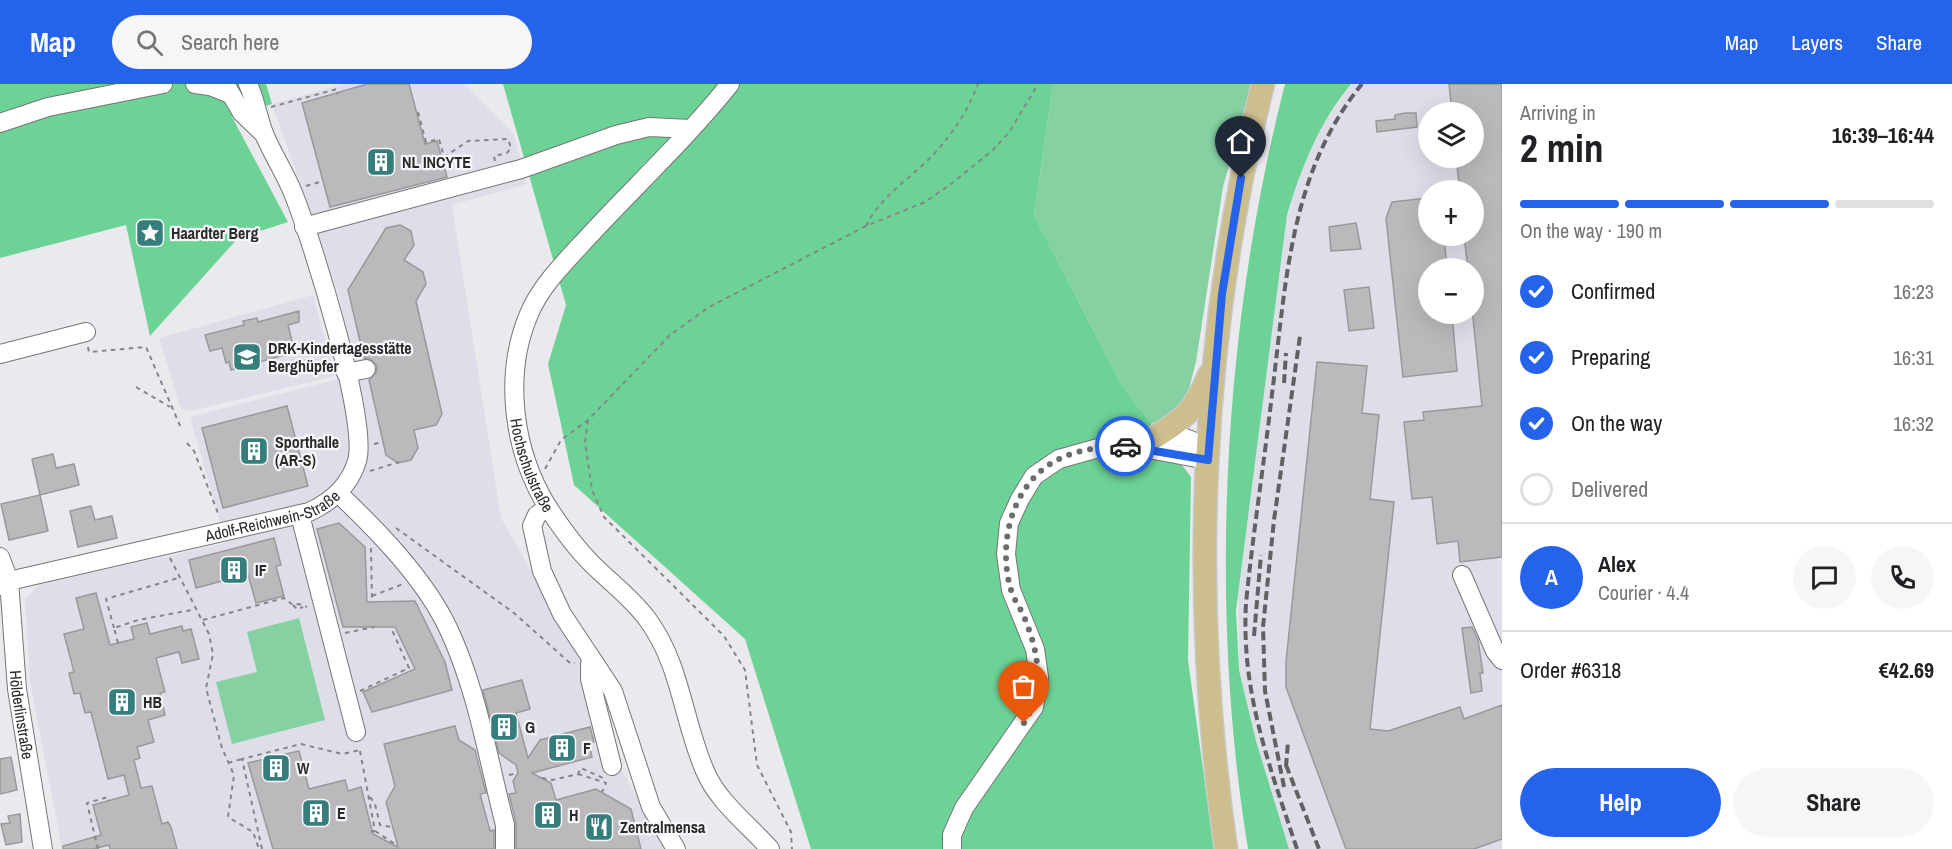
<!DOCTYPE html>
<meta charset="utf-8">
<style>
:root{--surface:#fff;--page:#f6f6f6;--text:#202124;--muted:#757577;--line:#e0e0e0;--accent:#2563eb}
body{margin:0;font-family:"Archivo Narrow",sans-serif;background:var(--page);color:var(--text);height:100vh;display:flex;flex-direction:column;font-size:22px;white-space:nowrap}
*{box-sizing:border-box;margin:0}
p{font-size:20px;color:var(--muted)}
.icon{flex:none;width:33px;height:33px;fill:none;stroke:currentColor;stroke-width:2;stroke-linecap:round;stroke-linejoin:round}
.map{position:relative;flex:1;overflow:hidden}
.panel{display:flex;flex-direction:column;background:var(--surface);width:450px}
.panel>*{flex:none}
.fabs{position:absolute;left:1418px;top:18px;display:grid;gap:12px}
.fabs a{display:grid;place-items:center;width:66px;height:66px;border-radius:50%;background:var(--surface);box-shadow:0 6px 24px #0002;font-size:30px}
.pin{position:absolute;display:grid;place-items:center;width:51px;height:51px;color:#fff;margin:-62px -26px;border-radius:50% 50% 50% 0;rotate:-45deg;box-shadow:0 0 6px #0007}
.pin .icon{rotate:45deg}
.courier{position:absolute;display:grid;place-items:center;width:60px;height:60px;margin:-30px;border:4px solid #2563eb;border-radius:50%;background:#fff;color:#222;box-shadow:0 2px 8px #0007}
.headline em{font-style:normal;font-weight:700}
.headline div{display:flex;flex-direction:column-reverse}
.headline{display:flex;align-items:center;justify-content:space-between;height:102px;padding:0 18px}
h1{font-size:39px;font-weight:700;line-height:45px}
.bar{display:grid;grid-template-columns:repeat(4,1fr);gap:9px 6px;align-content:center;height:72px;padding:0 18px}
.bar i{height:8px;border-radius:4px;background:var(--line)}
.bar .active{background:var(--accent)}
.bar p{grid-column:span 4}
.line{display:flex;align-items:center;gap:15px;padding:0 18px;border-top:2px solid var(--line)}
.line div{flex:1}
.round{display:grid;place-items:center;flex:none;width:63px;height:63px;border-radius:32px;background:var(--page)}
ol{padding:0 18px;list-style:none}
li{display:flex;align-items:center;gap:18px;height:66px}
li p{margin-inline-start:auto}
li .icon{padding:6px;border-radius:50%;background:var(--accent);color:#fff;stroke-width:4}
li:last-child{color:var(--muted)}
li i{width:33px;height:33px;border:3px solid var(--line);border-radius:50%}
.button{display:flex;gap:12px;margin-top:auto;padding:12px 18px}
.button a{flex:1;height:69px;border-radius:36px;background:var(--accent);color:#fff;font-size:24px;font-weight:700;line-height:69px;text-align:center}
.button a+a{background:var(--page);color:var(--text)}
header{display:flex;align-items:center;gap:36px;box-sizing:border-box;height:84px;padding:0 30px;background:var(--accent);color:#fff}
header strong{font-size:28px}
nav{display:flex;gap:33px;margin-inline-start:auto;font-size:21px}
.search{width:420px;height:54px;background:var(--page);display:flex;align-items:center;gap:15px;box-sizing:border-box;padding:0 21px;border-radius:33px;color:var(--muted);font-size:22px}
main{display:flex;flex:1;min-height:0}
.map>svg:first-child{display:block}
</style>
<header>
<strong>Map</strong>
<div class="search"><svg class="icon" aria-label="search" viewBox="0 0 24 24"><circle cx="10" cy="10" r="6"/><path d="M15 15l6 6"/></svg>Search here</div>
<nav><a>Map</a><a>Layers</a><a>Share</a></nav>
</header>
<main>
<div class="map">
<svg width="1502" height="765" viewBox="0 0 1502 765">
<rect width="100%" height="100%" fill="#eaeaee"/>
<path fill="#dedee9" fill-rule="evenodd" d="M344 0H465L514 51 527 100 452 121 501 434 597 602 616 675 666 765H62L30 598 25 515 36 503 45 499 226 459 190 333 338 295 356 284 338 208 272 20Z
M1351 0H1502V765H1289L1256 657 1239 586 1238 509 1287 131 1301 84 1323 41ZM1428 28H1473V74H1428ZM1428 106H1473V152H1428ZM1428 184H1473V230H1428Z
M313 211 335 292 191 327 181 325 159 254Z"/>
<path fill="#85d1a2" d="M1053 0H1251L1223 103 1196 278 1186 316 1171 331 1151 340 1121 300 1034 131Z
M299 534 325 636 232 660 216 598 257 588 247 548Z"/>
<path fill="#6dd296" d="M0 0H266L272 20 232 33 288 138 238 154 150 252 126 141 0 174Z
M503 0H1053L1034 131 1121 300 1191 393 1188 576 1214 765H811L745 555 574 401 548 280 566 221Z
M1285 0H1351C1319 39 1301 84 1287 131L1236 526 1239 586 1256 657 1289 765H1248C1208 520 1223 241 1285 0Z"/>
<path fill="#bcb9bc" stroke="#9b989b" stroke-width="1.5" d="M367 0H409L425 60 437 57 447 93 330 123 302 19Z
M1449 0H1502V473L1460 478 1458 457 1437 460 1432 413 1412 415 1404 338 1424 336 1423 328 1482 322 1473 234V184H1468L1464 152H1473V106H1460L1456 74H1473V28H1452Z
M1405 29H1416L1417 43 1377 48 1376 37 1395 35V31Z
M1428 114V152H1444L1447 184H1428V230H1452L1457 287 1403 293 1386 134 1392 118Z
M1356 139 1361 165 1331 167 1329 143Z
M400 141 411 147 414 161 404 176 423 188 426 200 416 217 442 330 436 341 414 346 418 364 411 376 398 379 386 371 369 296 376 289 377 282 370 275 364 274 348 206 386 144Z
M1369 203 1374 244 1349 247 1344 206Z
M299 227V238L288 241 293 261 290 262 292 269 231 286 229 278 226 279 222 264 210 267 205 251 244 241 243 237 257 234 258 238Z
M1317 278 1367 282 1362 329 1379 331 1370 415 1394 418 1370 645 1388 647 1460 623 1464 635 1502 621V755L1474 765H1346L1286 603V578Z
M287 322 308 402 223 424 202 344Z
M53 370 56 384 74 380 79 401 40 411 48 447 9 456 1 420 40 411 32 375Z
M91 422 95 436 112 432 117 454 78 463 70 427Z
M339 439 365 463 367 518 415 517 445 578 452 606 372 628 363 608 415 585 395 543H343L317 445Z
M274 454 281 481 276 482 284 512 256 519 248 490 196 504 189 476Z
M96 509 110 561 134 555 131 543 147 539 150 550 182 542 183 547 191 545 199 575 182 579 179 568 156 574 165 608 160 609 165 631 148 636 154 658 137 663 140 674 134 676 141 704 152 702 162 740 168 738 171 743 177 765H110L109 761 93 765H63V762L101 751 93 721 129 711 124 691 108 695 91 628 85 629 80 609 74 610 69 589 74 588 64 550 84 545 76 514Z
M1472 543 1478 556 1483 589H1480L1482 607 1471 609 1462 544Z
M522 596 530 625 516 629 528 674 540 656 590 643 594 658 589 659 592 673 532 689 551 699 556 716 596 705 631 725 641 765H516V739L509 710 516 709 513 697 518 689 516 681 499 669 483 606Z
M455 642 459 656 475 666 486 709 480 710 490 747 494 746V765H273L248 679 299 667 309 705 345 696 348 707 361 703 373 750 398 763 386 718 395 702 384 660Z
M11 673 17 706 0 710V675Z
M20 730 22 758 6 761 1 740 10 739 8 732Z"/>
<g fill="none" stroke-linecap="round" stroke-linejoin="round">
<g stroke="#757578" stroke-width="20">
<g id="minor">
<path d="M195 0 210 2 230 10"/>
<path d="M225 0 242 29 264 50"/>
<path id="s1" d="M730 0C687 54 635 102 588 153 567 176 541 201 529 230 503 291 513 366 547 422 560 442 575 463 592 480 610 498 633 515 648 536 681 581 683 637 705 687 718 718 748 740 770 765"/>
<path d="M0 39 48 23 163 0"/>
<path d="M304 143 521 85 616 51 649 43 691 45"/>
<path d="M0 270 86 248"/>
<path d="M346 289 366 285"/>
<path d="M1133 362 1207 376"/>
<path d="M338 409C377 446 425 495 448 544 477 605 488 675 505 741V765"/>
<path d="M548 423 537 431 532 442 542 487 562 530 613 607 651 723 676 765"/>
<path d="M300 431 356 648"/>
<path id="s2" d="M0 473 9 497 17 605 43 765"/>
<path d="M1462 491 1495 567 1502 576"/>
<path id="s3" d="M0 502 9 497 309 428C331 418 350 401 357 377 369 338 311 153 293 109 285 89 273 71 265 52 258 35 256 17 248 0"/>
<path d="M594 578 590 580V595L612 682"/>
<path d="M952 765V751L964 724 1034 623 1039 593 1035 565 1011 506 1006 470 1009 439 1020 415 1034 392 1059 375 1102 363 1131 361 1172 352C1193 353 1197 359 1207 376"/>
</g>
</g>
<g stroke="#c8c8c8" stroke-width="25">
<path id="major" d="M1152 355C1185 334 1194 328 1209 291
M1226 765C1189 511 1200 249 1263 0"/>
</g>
<path stroke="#868688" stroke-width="2" stroke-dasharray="4.5 4.5" stroke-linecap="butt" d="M271 23 337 5 338 10
M418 28 426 58 439 55 444 73 468 57 508 55 511 64 507 69 494 72 495 77
M306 102 323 97
M866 142C881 112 907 97 930 74 951 52 967 29 978 0
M88 263 89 268 146 263 181 344
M136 303 170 323
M588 336 585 358 592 406 604 433 724 552 745 586 757 681 791 748 792 765
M187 359 194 367 219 432
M374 360 383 358
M545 385 561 356 588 336 670 251 709 223 866 142 925 118 951 100 993 66 1010 47 1038 0
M370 387 399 378
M396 444 514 529 570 579H575
M371 464 372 518
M170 474 209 550 213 570 206 604 222 664 234 691 228 733 253 748 259 765
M372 512 403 500
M293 521 297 525 303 523
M203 536 284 514 293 521 299 520 307 523
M114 544 106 515 178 494
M345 549 374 543
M118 559 114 544 138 536 197 525
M360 607 409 584 392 546
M360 667 375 747 370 748
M228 679 242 675
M578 690 606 699 602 708
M509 691 518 689
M542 694 552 696 578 690 581 684 603 694
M370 713 375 720 380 741 392 743
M375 747 395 760
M98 765 87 719 108 713 109 717
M262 765 242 675 301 660 342 670 360 666"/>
<use href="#minor" stroke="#fff" stroke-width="18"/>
<use href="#major" stroke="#cdbe8e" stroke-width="22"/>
<path stroke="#616163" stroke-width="4" stroke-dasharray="9 4.5" stroke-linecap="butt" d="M1284 299 1286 269
M1254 552 1261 471
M1286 681 1319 765
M1286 683 1288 658
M1284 703 1265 607 1263 543 1274 436 1300 252
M1297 765C1269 680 1241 609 1246 519 1253 449 1264 380 1272 310 1286 201 1289 89 1362 0"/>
</g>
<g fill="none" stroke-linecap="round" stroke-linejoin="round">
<path stroke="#6d6d6f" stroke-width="6" stroke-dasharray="0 10.8" d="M1024 639C1045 605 1039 570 1025 535 1021 525 1014 516 1011 506 997 459 1012 398 1059 375 1079 365 1103 363 1125 362"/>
<path stroke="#2563eb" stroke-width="8" d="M1125 362 1208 376 1222 210 1241 94"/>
</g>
<defs>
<g id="building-square" transform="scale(1.5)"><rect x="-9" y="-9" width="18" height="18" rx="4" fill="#367e7c" stroke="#f7f7fb"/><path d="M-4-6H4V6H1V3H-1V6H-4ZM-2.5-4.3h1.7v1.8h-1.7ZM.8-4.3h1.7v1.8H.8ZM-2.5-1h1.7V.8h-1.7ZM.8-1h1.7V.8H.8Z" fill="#fff"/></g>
<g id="sight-square" transform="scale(1.5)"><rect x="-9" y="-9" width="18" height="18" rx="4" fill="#367e7c" stroke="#f7f7fb"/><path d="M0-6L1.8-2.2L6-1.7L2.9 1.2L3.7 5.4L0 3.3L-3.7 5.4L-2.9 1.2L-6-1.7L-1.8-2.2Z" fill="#fff"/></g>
<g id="school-square" transform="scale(1.5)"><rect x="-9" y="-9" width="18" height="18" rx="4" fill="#367e7c" stroke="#f7f7fb"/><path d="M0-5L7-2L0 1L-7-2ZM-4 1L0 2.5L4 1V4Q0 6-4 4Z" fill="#fff"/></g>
<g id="restaurant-square" transform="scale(1.5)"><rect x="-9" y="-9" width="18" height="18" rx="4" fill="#367e7c" stroke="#f7f7fb"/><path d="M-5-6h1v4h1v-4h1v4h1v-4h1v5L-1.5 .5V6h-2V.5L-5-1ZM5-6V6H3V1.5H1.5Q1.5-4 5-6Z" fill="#fff"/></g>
</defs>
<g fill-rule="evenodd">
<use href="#building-square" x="381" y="78"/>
<use href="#sight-square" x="150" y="149"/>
<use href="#school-square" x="247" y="273"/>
<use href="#building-square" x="254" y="367"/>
<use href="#building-square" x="234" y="486"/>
<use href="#building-square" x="122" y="618"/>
<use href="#building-square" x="504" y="643"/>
<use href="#building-square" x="562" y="664"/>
<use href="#building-square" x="276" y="684"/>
<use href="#building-square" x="316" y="729"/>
<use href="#building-square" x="548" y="731"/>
<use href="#restaurant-square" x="599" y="743"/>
</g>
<g text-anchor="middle" stroke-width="4.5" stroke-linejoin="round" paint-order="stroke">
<g font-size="16" font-weight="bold" fill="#2a2a2b" stroke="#f7f7fb" text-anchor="start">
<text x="402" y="84">NL INCYTE</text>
<text x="171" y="155">Haardter Berg</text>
<text x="268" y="270">DRK-Kindertagesstätte<tspan x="268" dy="18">Berghüpfer</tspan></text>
<text x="275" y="364">Sporthalle<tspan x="275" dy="18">(AR-S)</tspan></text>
<text x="255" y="492">IF</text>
<text x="143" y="624">HB</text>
<text x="525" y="649">G</text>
<text x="583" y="670">F</text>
<text x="297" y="690">W</text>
<text x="337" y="735">E</text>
<text x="569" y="737">H</text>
<text x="620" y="749">Zentralmensa</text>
</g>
<g font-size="16" fill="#2a2a2b" stroke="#f7f7fb">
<text dy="6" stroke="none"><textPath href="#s1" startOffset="462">Hochschulstraße</textPath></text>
<text dy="6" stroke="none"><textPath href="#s3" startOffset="282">Adolf-Reichwein-Straße</textPath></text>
<text dy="6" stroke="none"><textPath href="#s2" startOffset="160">Hölderlinstraße</textPath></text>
</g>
</g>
</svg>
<div class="fabs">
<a><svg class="icon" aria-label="layers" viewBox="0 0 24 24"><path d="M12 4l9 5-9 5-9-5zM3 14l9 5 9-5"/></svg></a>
<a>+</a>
<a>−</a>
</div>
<div class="pin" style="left:1024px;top:639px;background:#ea580c"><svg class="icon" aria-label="bag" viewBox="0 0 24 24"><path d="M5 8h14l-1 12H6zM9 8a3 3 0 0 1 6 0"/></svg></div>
<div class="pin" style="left:1241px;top:94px;background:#1f2937"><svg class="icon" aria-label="home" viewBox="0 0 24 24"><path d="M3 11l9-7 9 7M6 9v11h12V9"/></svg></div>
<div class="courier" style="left:1125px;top:362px"><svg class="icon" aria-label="car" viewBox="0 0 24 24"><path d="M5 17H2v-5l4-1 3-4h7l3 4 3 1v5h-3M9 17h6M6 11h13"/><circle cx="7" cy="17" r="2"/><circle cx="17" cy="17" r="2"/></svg></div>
</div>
<section class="panel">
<div class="headline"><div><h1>2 min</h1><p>Arriving in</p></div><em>16:39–16:44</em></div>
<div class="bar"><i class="active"></i><i class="active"></i><i class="active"></i><i></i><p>On the way · 190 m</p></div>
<ol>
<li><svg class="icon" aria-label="check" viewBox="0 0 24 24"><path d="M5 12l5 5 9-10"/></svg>Confirmed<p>16:23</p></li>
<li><svg class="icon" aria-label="check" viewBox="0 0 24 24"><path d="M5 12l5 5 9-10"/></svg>Preparing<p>16:31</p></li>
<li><svg class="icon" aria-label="check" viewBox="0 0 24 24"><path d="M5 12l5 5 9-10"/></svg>On the way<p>16:32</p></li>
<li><i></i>Delivered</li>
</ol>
<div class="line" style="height:108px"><b class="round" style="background:var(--accent);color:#fff">A</b><div><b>Alex</b><p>Courier · 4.4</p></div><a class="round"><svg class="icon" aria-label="chat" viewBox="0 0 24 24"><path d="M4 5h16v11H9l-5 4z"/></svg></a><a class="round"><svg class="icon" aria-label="phone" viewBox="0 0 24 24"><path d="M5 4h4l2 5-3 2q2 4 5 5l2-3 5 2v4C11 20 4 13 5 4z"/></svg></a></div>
<div class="line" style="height:78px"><div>Order #6318</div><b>€42.69</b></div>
<div class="button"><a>Help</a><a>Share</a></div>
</section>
</main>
